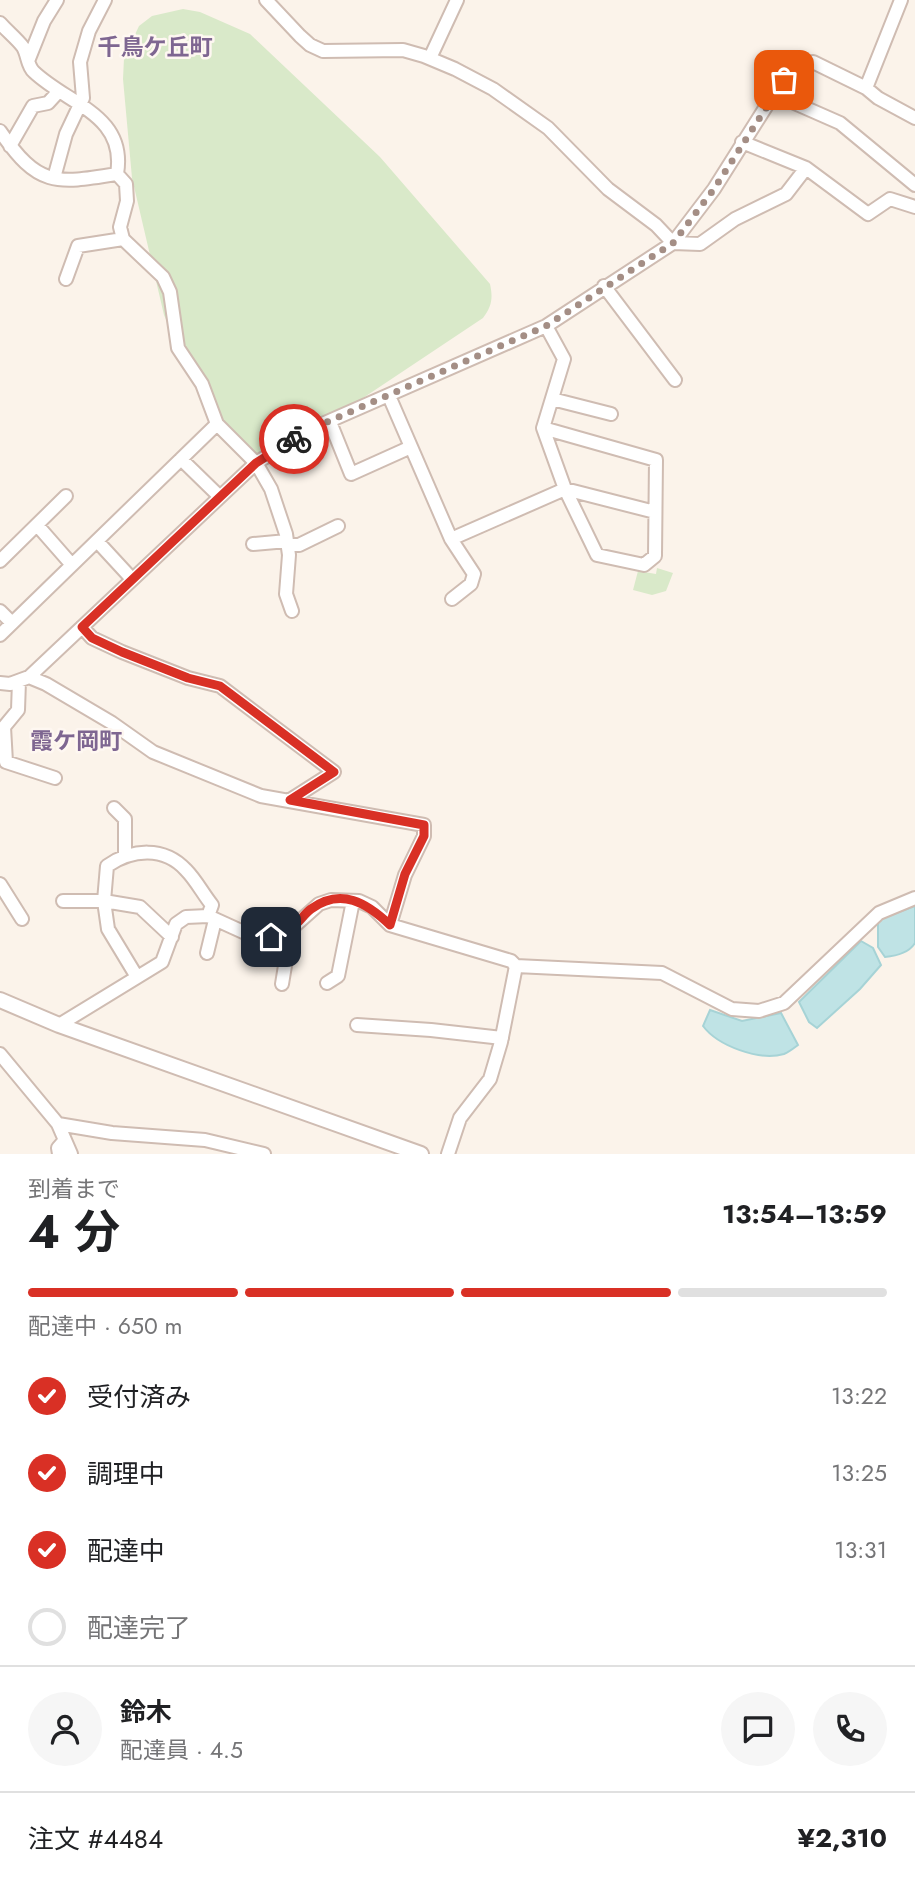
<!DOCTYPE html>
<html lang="ja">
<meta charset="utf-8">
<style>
:root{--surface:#fff;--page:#f6f6f6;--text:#202124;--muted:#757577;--line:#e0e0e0;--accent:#d93025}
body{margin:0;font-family:Jost,"Noto Sans JP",sans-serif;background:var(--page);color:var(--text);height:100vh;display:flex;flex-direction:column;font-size:26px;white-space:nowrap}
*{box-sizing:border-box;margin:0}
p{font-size:23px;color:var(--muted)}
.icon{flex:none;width:38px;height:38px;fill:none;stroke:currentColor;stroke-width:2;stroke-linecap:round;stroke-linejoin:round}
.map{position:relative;height:1154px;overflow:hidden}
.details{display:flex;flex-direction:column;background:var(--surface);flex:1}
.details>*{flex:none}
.pin{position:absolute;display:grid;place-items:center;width:60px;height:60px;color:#fff;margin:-30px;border-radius:14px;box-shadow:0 4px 10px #0006}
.courier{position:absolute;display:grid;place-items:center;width:70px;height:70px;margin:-35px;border:5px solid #d93025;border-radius:50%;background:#fff;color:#222;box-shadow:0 2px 9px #0007}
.overview em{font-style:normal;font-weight:700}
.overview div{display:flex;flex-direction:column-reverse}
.overview{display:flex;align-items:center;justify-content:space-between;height:119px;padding:0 28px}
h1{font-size:46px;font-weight:700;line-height:52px}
.bar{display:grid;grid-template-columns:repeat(4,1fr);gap:10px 7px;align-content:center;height:84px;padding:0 28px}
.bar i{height:9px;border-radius:5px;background:var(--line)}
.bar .active{background:var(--accent)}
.bar p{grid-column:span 4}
.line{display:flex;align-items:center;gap:18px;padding:0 28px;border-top:2px solid var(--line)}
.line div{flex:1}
.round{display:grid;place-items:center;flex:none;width:74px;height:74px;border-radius:37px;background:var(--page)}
ol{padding:0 28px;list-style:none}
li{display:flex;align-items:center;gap:21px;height:77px}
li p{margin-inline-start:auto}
li .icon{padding:7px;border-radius:50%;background:var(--accent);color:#fff;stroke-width:4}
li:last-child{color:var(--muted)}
li i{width:38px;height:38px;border:4px solid var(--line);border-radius:50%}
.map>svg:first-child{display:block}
</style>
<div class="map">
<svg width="915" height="1154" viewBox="0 0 915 1154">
<rect width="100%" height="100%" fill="#fbf3ea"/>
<path fill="#d9e9c9" d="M183 9 200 12 250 34 380 157 490 284C493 298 492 306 483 318L285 450 266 456 255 453 245 446 212 413 193 381 164 315 132 178 123 79 124 58 139 26 152 16Z
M657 568 673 573 666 591 652 595 633 590 638 571 656 574Z"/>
<path fill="#bfe3e5" stroke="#a6d3d6" stroke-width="2" d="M915 906V943C909 953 896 956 885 957L878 947V920Z
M861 941 873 948 881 965 860 989 817 1028 809 1022 799 1002Z
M710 1010 742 1021 781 1013 798 1045C794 1048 789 1052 784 1054 759 1061 718 1046 703 1026Z"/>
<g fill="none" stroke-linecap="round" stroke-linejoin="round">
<g stroke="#cfbcb2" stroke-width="16">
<path id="minor" d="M266 0 300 36 310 45 323 51 403 50 424 56 455 69 493 89 548 128 608 189 656 225 673 243 700 244 735 219 786 194 806 168
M0 23C7 31 17 39 23 47 28 55 27 66 34 72 69 105 127 115 117 174
M430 58 457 0
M28 61 44 21 57 0
M866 88 901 0
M774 94 840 123 915 185
M0 131C38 187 55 184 117 174L126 184 127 201 120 227 123 239 163 277 170 292 178 348 202 384 217 424 256 463 271 489 286 534 289 555 286 594 292 611
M742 142 806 168 868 214 890 199 915 207
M10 146 33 106 48 103 59 91
M54 178 66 134 83 98 80 62 89 31 105 0
M66 279 78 246 123 239
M604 286 675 380
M389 396 451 539 474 574 471 584 452 599
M552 399 611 414
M330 422 351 474 411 447
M543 428 656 460 655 556 644 565 597 555 565 489 543 428 564 359 546 326
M181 459 220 497
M37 525 72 565
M451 539 565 489 655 512
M97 541 132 579
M253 544 287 541
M288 545H299L338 526
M0 561 66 496
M0 611 12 623
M82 627 92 638 122 652 188 678 220 686 334 772 290 800
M0 635 217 424
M29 677 46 684 112 723 153 752 261 796 424 825V836L405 875 390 925
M19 681 18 710 4 727 6 762 55 778
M0 683 10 684 29 677 256 463 311 429 546 326 673 243 714 189 774 94 794 67 813 62 866 88 878 98 915 118
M114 808 125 819V855
M0 884 22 919
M63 901H104L140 907 172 937
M207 953 215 920
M137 977 108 929 104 901 107 866C132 849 164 846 186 870 196 880 203 894 212 905L208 916
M327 983 338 976 353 901
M282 984 291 929
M59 1025 162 962 176 924 186 917 208 916 252 936 271 937 291 929 319 904 331 900 359 901 372 907 390 925 511 961 516 966 662 973 732 1009 759 1011 784 1003 879 913 915 898
M357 1025 431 1030 502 1038
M0 1054 58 1124 71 1154
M58 1124 112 1133 205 1140 264 1154
M59 1154 58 1148 65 1140
M448 1154 460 1118 490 1079 501 1042 516 966"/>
</g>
<g stroke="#cfbcb2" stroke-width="18">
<path id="tertiary" d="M0 1000 59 1025 421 1154"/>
</g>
<use href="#minor" stroke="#fff" stroke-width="12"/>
<use href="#tertiary" stroke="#fff" stroke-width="14"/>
</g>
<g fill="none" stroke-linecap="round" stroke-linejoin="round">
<path stroke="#a48e85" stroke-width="7" stroke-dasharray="0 12.6" d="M294 439 311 429 546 326 673 243 714 189 784 80"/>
<path stroke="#d93025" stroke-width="9" d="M271 937C277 935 286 932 291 928 299 923 304 914 311 909 341 887 367 903 390 925L405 874 424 836V825L290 800 334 772 220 686 188 678 122 652 92 638 82 627 256 463 294 439"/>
</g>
<g text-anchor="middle" stroke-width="5" stroke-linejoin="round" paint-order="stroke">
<g font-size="23" font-weight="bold" fill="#7e6691" stroke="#fef7f1">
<text x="155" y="55">千鳥ケ丘町</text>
<text x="76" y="749">霞ケ岡町</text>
</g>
</g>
</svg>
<div class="pin" style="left:784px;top:80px;background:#ea580c"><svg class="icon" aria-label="bag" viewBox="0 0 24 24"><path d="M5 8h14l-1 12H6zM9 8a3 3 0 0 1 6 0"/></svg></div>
<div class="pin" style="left:271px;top:937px;background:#1f2937"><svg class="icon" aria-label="home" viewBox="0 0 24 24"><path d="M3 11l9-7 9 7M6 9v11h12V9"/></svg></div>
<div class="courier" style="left:294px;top:439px"><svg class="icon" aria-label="bike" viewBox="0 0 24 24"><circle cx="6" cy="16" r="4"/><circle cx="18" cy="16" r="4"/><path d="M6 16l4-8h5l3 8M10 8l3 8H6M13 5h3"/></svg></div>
</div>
<section class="details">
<div class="overview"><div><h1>4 分</h1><p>到着まで</p></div><em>13:54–13:59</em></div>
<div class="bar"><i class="active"></i><i class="active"></i><i class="active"></i><i></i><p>配達中 · 650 m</p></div>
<ol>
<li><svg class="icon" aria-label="check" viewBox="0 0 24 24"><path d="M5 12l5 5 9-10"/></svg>受付済み<p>13:22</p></li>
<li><svg class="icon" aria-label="check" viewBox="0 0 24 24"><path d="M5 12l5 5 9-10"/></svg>調理中<p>13:25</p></li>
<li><svg class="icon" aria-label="check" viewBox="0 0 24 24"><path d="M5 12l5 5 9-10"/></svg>配達中<p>13:31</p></li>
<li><i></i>配達完了</li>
</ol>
<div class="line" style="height:126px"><a class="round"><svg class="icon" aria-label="person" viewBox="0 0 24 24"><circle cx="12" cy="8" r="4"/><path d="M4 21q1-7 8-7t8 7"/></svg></a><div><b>鈴木</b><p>配達員 · 4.5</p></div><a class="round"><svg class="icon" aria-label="chat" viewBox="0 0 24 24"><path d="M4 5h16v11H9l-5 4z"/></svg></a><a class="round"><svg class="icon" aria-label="phone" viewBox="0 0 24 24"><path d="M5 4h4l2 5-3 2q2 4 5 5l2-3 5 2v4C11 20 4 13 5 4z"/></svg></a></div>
<div class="line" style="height:91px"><div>注文 #4484</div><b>¥2,310</b></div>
</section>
